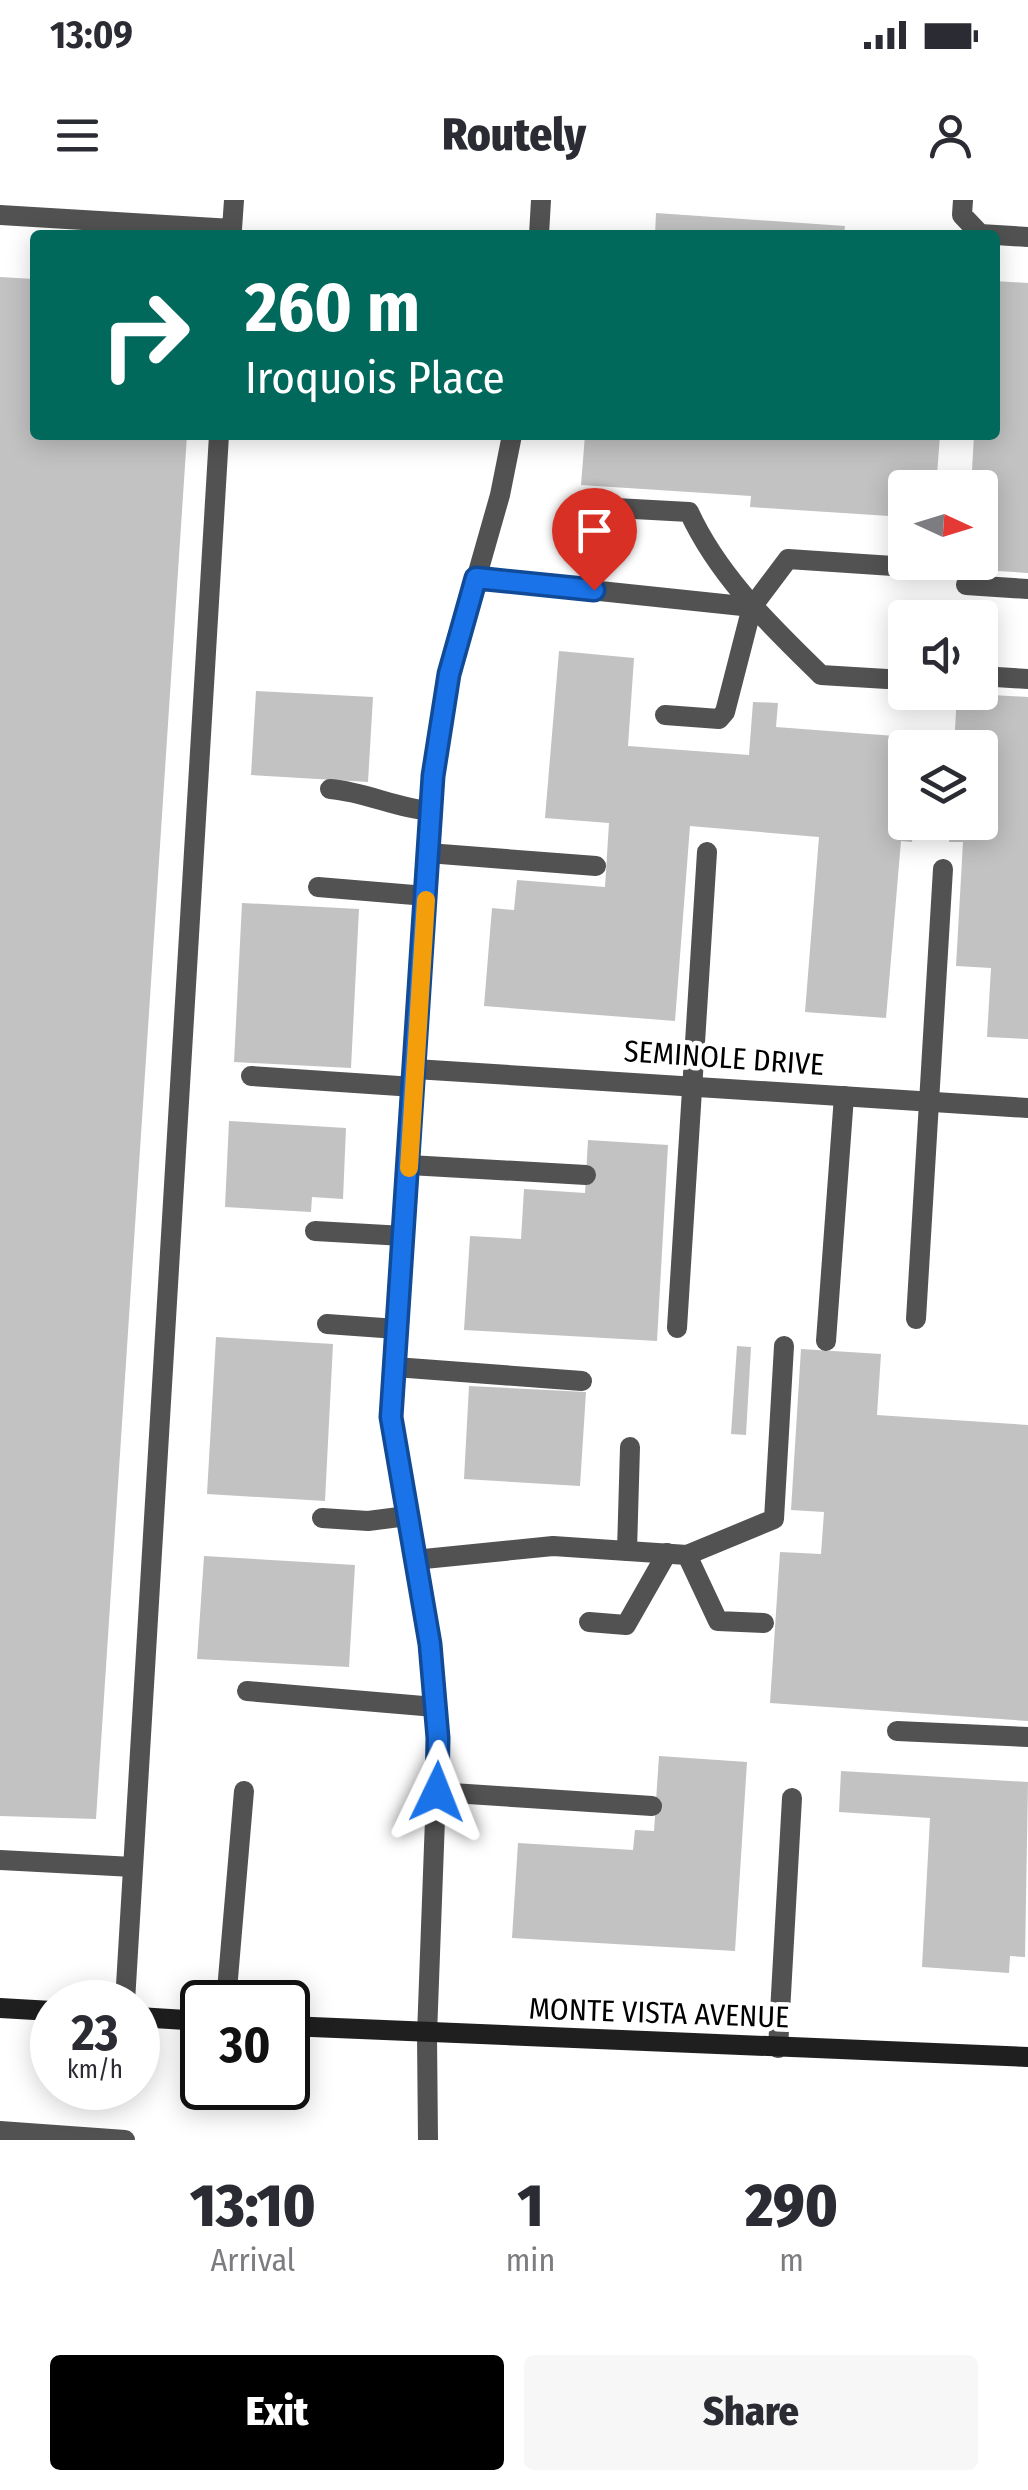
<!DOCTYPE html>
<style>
:root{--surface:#fff;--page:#f7f7f7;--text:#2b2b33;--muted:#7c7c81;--accent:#000}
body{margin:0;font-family:"Fira Sans Condensed",sans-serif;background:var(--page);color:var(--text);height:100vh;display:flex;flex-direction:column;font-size:38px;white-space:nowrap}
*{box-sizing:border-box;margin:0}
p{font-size:32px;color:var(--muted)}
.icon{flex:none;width:55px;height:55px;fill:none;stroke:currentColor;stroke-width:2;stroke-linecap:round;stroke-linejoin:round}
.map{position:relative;height:1940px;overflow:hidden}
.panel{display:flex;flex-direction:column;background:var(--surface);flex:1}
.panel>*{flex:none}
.top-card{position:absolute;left:30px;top:30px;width:970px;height:210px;border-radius:10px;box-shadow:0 5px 25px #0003;background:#00695c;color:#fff;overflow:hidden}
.needle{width:65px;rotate:94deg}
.fabs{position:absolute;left:888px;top:270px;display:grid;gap:20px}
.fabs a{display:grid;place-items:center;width:110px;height:110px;border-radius:10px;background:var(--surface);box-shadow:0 5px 25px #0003;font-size:50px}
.speed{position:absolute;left:30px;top:1780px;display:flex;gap:20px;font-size:50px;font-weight:700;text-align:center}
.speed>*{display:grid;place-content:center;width:130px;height:130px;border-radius:50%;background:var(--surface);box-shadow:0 5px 25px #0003;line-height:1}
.speed small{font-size:25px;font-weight:400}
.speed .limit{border:5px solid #111;border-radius:15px;background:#fff;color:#111}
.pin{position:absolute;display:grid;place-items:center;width:85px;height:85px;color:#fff;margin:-102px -42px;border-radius:50% 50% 50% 0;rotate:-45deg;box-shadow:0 0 10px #0007}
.pin .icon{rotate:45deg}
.me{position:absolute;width:110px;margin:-55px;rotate:2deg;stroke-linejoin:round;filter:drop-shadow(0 0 8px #0008)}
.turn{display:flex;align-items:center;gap:35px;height:210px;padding:0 50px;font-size:45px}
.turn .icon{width:130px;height:130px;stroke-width:2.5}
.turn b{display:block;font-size:70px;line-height:85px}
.eta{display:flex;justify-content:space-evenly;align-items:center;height:170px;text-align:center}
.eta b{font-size:60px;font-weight:800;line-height:70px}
.button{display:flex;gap:20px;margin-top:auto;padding:20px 50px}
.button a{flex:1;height:115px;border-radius:10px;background:var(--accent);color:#fff;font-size:40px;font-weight:800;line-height:115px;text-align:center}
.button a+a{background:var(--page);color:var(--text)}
.status{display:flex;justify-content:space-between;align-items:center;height:70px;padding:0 50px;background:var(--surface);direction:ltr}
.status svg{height:28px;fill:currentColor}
header{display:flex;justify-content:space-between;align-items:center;height:130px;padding:0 50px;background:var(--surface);font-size:45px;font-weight:800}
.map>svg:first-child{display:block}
.building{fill:#c2c2c2}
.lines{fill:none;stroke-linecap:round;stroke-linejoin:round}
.lane{stroke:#525252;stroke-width:20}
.street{stroke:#525252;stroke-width:20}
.secondary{stroke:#1f1f1f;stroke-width:20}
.route-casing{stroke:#114b97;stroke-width:25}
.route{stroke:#1a73e8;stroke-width:18}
.slow{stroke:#f59e0b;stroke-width:18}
.labels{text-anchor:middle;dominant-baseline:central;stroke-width:9;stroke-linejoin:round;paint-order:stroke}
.street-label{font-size:30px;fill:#000;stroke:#fff}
</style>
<div class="status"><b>13:09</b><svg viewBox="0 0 49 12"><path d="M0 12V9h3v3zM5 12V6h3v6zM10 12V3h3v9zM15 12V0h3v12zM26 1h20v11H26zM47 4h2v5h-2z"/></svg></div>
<header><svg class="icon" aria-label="menu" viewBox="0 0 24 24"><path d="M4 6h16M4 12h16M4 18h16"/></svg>Routely<svg class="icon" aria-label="person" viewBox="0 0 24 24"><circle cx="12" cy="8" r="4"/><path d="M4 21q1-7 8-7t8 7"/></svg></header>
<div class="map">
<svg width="1028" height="1940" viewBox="0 0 1028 1940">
<rect width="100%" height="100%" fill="#fff"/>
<path class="building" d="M 656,13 L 845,26 L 844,35 L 655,35 Z
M 0,77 L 35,79 L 35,235 L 187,235 L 96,1619 L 0,1616 Z
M 995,81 L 1028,83 L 1028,373 L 965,369 L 966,362 L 980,362 L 980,288 L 971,288 L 974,235 L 995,235 Z
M 585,235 L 940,235 L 936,288 L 905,288 L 905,317 L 750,307 L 751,296 L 581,285 Z
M 559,451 L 634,458 L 628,546 L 749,555 L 753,502 L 778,503 L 776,527 L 921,538 L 920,548 L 905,548 L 905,622 L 914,622 L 912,642 L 901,641 L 886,818 L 805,812 L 819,637 L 690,626 L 675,821 L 484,806 L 492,708 L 514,710 L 517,680 L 605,687 L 609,623 L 545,618 Z
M 256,491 L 373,497 L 368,582 L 251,575 Z
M 957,493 L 1028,497 L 1028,839 L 987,837 L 991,768 L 956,766 L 963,642 L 949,642 L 950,622 L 980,622 L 980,548 L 954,548 Z
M 242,703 L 359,709 L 351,868 L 234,862 Z
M 229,921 L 346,928 L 343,999 L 312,997 L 311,1012 L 225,1007 Z
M 588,940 L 668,945 L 657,1141 L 464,1130 L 470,1036 L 521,1039 L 524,989 L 585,993 Z
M 216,1137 L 333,1144 L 325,1301 L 207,1294 Z
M 737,1146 L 751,1147 L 746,1235 L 731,1234 Z
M 801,1149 L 881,1154 L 877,1215 L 1028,1225 L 1028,1521 L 770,1503 L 780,1352 L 821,1354 L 824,1312 L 791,1310 Z
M 469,1186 L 586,1192 L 580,1286 L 464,1279 Z
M 204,1356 L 355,1365 L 349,1467 L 197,1459 Z
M 659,1556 L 747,1562 L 735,1751 L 512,1738 L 518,1643 L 633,1650 L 635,1630 L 654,1631 Z
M 841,1571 L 1028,1582 L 1025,1757 L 1010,1756 L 1009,1773 L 922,1767 L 930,1618 L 839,1612 Z"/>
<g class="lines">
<path class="lane" d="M 963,0 L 962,15 L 980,34 L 1028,37
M 0,15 L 232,29 L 232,35
M 232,29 L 234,0
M 597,307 L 689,312 C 719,377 770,425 821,475 L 887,479
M 966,385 L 1028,389
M 980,476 L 1028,479
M 665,515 L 719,519 L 725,512 L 752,407 L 788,359 L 893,366
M 330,589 C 367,592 394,608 431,611
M 428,653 L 596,666
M 318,687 L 426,696
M 251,876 L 414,887
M 409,965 L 586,975
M 315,1031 L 404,1036
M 916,1119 L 943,669
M 327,1124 L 397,1129
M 677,1128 L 707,652
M 826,1141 L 844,896
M 395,1167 L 582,1181
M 322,1318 L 368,1321 L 407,1316
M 627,1351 L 630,1247
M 589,1422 L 626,1425 L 667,1353
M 764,1423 L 718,1421 L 687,1355 L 774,1319 L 784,1146
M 247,1491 L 435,1507
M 897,1531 L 1028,1537
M 437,1592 L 652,1606
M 0,1660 L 133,1667
M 125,1802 L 219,235
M 226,1802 L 244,1591
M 427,1835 L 428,1940
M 778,1848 L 792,1598
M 0,1931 L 125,1940"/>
<path class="street" d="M 539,35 L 541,0
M 476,378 L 752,407
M 415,869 L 1028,908
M 414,1360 L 553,1346 L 687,1355
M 427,1835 L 438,1538 L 430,1444 L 391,1217 L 433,575 L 449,474 L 500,295 L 512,235"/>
<path class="secondary" d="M 0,1808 L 52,1811
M 138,1817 L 202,1821
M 288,1826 L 1028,1857"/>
</g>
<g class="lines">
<defs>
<path id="route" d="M 437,1592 L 438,1538 L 430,1444 L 391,1217 L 433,576 L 449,474 L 476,378 L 594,390"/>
</defs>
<use href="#route" class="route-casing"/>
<use href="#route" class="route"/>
<path class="slow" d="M 409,968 L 426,700"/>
</g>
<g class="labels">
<g class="street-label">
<text transform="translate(724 858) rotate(4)">SEMINOLE DRIVE</text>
<text transform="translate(659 1813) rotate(2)">MONTE VISTA AVENUE</text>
</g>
</g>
</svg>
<div class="fabs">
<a><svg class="needle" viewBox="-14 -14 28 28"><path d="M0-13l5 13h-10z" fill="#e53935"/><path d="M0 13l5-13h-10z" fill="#7c7c81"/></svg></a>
<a><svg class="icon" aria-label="sound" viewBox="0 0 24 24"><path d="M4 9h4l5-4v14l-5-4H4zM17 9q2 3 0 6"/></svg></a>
<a><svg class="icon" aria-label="layers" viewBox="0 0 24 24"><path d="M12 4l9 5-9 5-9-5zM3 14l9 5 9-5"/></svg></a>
</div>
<div class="speed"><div>23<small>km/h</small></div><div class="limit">30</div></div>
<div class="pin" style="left:594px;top:390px;background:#d93025"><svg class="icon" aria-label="arrive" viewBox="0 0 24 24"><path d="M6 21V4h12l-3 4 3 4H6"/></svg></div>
<svg class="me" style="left:437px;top:1592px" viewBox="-20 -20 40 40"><path d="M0-17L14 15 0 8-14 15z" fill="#1a73e8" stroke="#fff" stroke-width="4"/></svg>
<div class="top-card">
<div class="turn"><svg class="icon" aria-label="right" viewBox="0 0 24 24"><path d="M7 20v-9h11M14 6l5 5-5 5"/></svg><div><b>260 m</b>Iroquois Place</div></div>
</div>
</div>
<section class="panel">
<div class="eta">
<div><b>13:10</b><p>Arrival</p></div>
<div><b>1</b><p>min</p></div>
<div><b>290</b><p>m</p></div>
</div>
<div class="button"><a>Exit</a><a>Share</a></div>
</section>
